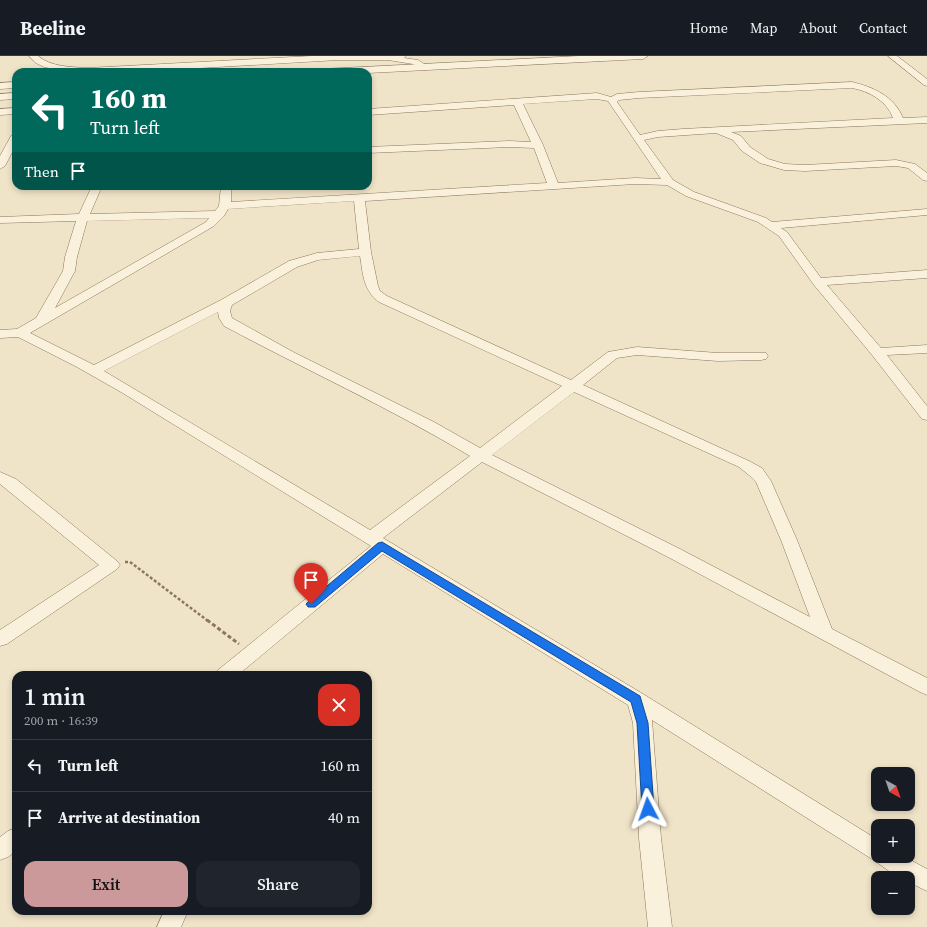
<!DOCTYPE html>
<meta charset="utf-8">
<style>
:root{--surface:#171b24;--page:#20242c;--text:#f1f3f6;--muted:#9ea1a6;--line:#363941;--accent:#cc999b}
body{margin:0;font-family:"Source Serif 4",serif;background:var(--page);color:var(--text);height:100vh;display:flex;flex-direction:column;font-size:15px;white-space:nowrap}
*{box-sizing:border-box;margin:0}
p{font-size:13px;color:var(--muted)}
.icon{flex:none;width:22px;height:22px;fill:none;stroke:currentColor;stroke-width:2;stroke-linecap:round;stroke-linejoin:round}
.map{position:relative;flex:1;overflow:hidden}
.drawer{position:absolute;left:12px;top:615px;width:360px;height:244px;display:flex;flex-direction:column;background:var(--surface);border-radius:12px;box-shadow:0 2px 6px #0003}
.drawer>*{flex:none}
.top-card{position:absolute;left:12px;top:12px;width:360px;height:122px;border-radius:12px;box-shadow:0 2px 6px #0003;background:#00695c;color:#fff;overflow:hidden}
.needle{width:26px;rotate:140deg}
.controls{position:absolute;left:871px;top:711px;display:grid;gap:8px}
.controls a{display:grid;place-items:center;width:44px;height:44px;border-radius:8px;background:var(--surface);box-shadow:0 2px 6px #0003;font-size:20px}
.pin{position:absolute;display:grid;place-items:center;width:34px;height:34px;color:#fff;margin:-41px -17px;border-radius:50% 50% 50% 0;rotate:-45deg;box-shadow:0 0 4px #0007}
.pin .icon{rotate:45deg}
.me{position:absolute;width:44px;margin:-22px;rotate:356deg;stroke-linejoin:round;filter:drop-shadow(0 0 3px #0008)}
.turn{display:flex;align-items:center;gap:14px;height:84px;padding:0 12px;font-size:18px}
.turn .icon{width:52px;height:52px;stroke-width:2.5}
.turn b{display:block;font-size:28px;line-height:34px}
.then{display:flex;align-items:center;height:38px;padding:0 12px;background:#0003;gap:8px;font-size:15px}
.round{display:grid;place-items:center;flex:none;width:42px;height:42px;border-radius:12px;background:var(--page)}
.summary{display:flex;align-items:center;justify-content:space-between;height:68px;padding:0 12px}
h1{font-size:24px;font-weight:600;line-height:30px}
.primary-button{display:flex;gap:8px;margin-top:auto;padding:8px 12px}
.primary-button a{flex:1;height:46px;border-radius:12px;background:var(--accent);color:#111;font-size:16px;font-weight:600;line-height:46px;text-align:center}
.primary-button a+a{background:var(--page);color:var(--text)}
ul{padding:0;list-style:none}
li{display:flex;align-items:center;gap:12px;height:52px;padding:0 12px;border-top:1px solid var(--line)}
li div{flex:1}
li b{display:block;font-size:15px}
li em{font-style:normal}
header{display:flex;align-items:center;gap:24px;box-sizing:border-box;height:56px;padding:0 20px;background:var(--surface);border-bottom:1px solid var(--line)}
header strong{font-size:19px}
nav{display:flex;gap:22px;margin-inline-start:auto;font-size:14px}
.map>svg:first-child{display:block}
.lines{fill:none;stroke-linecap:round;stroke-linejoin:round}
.minor-casing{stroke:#8d765c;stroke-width:1}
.tertiary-casing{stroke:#8d765c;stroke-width:1}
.path-far1{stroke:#8d765c;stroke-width:2.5;stroke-dasharray:3 2;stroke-linecap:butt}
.path{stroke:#8d765c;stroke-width:3;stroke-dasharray:4 2.5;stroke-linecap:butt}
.minor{fill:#faf1dc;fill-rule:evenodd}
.tertiary{fill:#faf1dc;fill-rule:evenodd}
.route{fill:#1a73e8;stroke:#114b97}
</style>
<header>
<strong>Beeline</strong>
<nav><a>Home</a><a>Map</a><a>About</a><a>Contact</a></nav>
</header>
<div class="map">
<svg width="927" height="871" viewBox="0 0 927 871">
<rect width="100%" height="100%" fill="#f0e4c8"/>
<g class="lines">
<defs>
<path id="minor" d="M 29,0 L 38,0 C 51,11 71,11 88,12 L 312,0 L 406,0 L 404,2 L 418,4 L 429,11 L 425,14 L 413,8 L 388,4 L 338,4 L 132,16 L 69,16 L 44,11 L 36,7 Z
M 888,0 L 897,0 L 927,23 L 927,30 L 924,29 Z
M 852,26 C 873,31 894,40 903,62 L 927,61 L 927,67 L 731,76 L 741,80 L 750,91 L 768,103 L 785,108 L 805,109 L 896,104 L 915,108 L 927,117 L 927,125 L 923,124 L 908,112 L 896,110 L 805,115 L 784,114 L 760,107 L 742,95 L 733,84 L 716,77 L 658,81 L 644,84 L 673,124 L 694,136 L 766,162 L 772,166 L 927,153 L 927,159 L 781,172 L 787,176 L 821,222 L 927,214 L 927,222 L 827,229 L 881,292 L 927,289 L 927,297 L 887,299 L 927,350 L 927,364 L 922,363 L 872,299 L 814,229 L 779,180 L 758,166 L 686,140 L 667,129 L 635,128 L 365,145 L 371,196 L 378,230 L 380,235 L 387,240 L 571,324 L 608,296 L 637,291 L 718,297 L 766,297 L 768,300 L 766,303 L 761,304 L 718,305 L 637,299 L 617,302 L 583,329 L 749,405 L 762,412 L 771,425 L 797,484 L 832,573 L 927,622 L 927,639 L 920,636 L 668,501 L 482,406 L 383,482 L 643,638 L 878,784 L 878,800 L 903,800 L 927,813 L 927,835 L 908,826 L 908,822 L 896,820 L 875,805 L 652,664 L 661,782 L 672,871 L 648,871 L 639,782 L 633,667 L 628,649 L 383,498 L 238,619 L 215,619 L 218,614 L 371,490 L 121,336 L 77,311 L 18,281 L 0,282 L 0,274 L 17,273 L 36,262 L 63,215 L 65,201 L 76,165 L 0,167 L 0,161 L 79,158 L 92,130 L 102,130 L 90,158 L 215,155 L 219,150 L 221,130 L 231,130 L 231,146 L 547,127 L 534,92 L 509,91 L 368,97 L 368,91 L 509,85 L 531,86 L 514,49 L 368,59 L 368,53 L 597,37 L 611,41 L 617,38 L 639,36 ZM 852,32 C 869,35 887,45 893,62 L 683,73 L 658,75 L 640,79 L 617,46 L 619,44 L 639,42 ZM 597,43 L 608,45 L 661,123 L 635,122 L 558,127 L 543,89 L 523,48 ZM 354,145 L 359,193 L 317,197 L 289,205 L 221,244 L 94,309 L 30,277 L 214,170 L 224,160 L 228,153 ZM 209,162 L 206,166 L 55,252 L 75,215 L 77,201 L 87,165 ZM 360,200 C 363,218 363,234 379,246 L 562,330 L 480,392 L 434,366 L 295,297 L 232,262 L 230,255 L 232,249 L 297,211 L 318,204 ZM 218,256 L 219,262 L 224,270 C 306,314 390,352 470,400 L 370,474 L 104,315 ZM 574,336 L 739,411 L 750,420 L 756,426 L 781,484 L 810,561 L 680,493 L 492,399 Z
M 16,37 L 16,43 L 0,44 L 0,38 Z
M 16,52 L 16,58 L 0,59 L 0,53 Z
M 16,77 L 16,89 L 5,110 L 0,113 L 0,100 L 11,80 Z
M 0,416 L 16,423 L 117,505 L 120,509 L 117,513 L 7,588 L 0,590 L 0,574 L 99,509 L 0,428 Z
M 16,772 L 16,795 L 8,801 L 0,804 L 0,781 L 8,775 Z
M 164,855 L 188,855 L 181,871 L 157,871 Z"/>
<path id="tertiary" d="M 579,0 L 648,0 L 643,3 L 368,17 L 320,16 L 325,13 Z
M 16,26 L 16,32 L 0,33 L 0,27 Z"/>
</defs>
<use href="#minor" class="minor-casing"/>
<use href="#tertiary" class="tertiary-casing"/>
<path class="path-far1" d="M 125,506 L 130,506 L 208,565"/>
<path class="path" d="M 207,564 L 239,588"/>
<use href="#minor" class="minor"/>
<use href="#tertiary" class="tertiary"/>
</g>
<path class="route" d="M 382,486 L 640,640 L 648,667 L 654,753 L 652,757 L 648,758 L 644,757 L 642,753 L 637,667 L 631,646 L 382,495 L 315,551 L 308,551 L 306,548 L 308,546 L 378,487 Z"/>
</svg>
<div class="controls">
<a><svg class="needle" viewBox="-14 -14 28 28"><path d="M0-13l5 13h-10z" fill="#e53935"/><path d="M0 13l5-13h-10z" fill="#9ea1a6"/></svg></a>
<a>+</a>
<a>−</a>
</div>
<div class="pin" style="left:311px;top:548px;background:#d93025"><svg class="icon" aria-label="arrive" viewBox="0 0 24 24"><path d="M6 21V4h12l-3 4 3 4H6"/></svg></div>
<svg class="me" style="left:648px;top:753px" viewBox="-20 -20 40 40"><path d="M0-17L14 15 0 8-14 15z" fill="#1a73e8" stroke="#fff" stroke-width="4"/></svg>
<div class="top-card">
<div class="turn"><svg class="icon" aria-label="left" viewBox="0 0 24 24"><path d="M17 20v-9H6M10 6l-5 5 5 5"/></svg><div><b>160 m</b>Turn left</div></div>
<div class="then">Then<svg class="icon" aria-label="arrive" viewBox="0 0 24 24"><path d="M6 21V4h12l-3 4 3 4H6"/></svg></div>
</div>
<section class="drawer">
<div class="summary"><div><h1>1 min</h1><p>200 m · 16:39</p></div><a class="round" style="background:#d93025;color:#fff"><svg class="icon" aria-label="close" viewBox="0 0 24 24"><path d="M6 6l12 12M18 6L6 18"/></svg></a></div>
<ul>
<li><svg class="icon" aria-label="left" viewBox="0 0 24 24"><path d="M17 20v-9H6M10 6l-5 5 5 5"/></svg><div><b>Turn left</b></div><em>160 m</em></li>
<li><svg class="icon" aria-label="arrive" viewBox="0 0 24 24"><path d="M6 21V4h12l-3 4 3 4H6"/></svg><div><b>Arrive at destination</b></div><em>40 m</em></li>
</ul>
<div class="primary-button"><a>Exit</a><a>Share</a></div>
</section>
</div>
